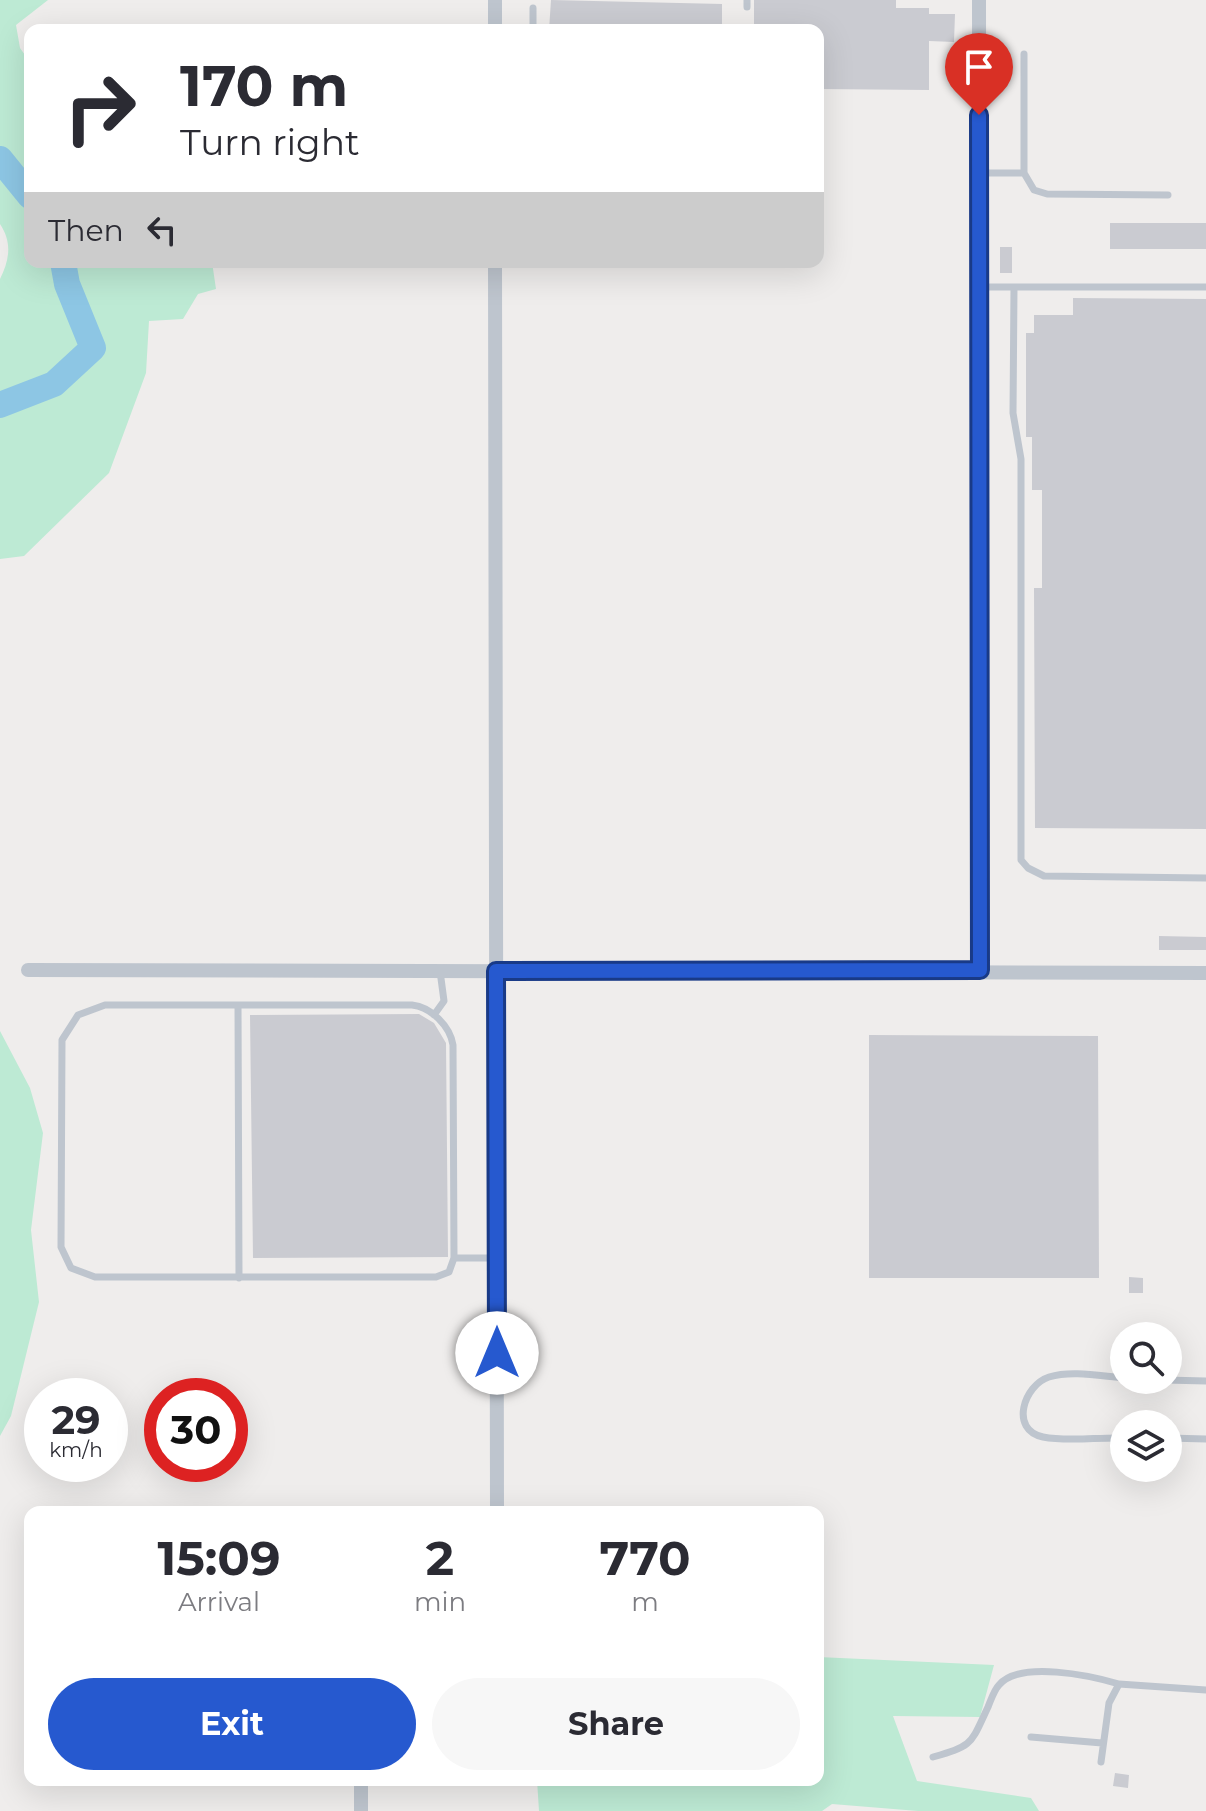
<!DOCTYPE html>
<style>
:root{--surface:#fff;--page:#f7f7f7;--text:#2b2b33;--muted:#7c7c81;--accent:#2659cf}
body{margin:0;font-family:Montserrat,sans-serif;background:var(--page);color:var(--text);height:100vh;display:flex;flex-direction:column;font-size:30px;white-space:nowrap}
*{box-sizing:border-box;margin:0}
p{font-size:26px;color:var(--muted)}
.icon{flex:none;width:44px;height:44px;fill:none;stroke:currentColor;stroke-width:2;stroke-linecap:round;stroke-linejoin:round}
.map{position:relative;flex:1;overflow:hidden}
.sheet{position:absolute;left:24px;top:1506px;width:800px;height:280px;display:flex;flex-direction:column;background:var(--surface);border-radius:16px;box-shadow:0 8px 32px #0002}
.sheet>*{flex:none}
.banner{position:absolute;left:24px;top:24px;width:800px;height:244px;border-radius:16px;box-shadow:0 8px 32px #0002;background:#fff;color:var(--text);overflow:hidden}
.buttons{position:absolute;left:1110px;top:1322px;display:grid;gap:16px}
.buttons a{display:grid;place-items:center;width:72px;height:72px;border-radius:50%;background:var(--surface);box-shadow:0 8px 32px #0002;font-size:40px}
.speed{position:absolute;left:24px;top:1378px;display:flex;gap:16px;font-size:40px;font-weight:700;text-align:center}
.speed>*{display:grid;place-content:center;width:104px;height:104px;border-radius:50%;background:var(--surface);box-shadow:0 8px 32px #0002;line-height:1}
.speed small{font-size:20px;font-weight:400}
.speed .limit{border:12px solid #d22;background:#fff;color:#111}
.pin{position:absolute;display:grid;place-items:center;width:68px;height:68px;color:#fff;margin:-82px -34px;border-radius:50% 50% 50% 0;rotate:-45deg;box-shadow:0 0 8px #0007}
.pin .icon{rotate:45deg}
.me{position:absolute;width:88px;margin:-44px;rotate:0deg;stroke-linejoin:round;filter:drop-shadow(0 0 6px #0008)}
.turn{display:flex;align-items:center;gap:28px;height:168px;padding:0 24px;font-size:36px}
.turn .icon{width:104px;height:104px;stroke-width:2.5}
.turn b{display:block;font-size:56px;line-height:68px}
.then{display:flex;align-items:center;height:76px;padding:0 24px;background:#0003;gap:16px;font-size:30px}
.eta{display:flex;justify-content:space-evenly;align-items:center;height:136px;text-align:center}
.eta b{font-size:48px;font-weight:700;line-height:56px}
.cta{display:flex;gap:16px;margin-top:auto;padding:16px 24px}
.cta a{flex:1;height:92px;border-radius:48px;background:var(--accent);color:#fff;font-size:32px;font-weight:700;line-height:92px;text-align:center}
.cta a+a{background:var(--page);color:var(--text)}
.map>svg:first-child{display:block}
.green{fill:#bdead4}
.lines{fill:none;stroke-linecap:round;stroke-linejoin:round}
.river{stroke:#8dc6e4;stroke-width:26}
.building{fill:#cacbd1}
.lane{stroke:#bec5ce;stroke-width:7}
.street{stroke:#bec5ce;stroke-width:14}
.route-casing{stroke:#193a87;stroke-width:20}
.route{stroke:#2659cf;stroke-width:14}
</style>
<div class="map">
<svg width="1206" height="1811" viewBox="0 0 1206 1811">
<rect width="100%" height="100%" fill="#efedec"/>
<path class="green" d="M 0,0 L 48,0 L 16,25 L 20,48 L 30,62 L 30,262 L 212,262 L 216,289 L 198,294 L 183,319 L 149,321 L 146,373 L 109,473 L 24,556 L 0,559 L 0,279 C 10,259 12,242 0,224 Z
M 0,1031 L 30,1088 L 43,1133 L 31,1230 L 39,1302 L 11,1416 L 0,1436 Z
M 818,1657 L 994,1665 L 980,1717 L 893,1716 L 917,1781 L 1031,1798 L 1039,1811 L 918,1811 L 832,1804 L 822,1811 L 539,1811 L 537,1780 L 818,1780 Z"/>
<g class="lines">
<path class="river" d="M 0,159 L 30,196
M 0,405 L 54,384 L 93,348 L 67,284 L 63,262"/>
</g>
<path class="building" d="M 551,0 L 722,4 L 722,30 L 549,30 Z
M 754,0 L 896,0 L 896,8 L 929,8 L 929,14 L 955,14 L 954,42 L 929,41 L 929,90 L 818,89 L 818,30 L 754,30 Z
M 1110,223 L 1206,223 L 1206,249 L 1110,249 Z
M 1000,247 L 1012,247 L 1012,273 L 1000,273 Z
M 1073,298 L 1206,299 L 1206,829 L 1035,828 L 1034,588 L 1042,588 L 1042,490 L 1032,490 L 1032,437 L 1026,437 L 1026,333 L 1034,333 L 1034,315 L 1073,315 Z
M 1159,936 L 1206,937 L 1206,950 L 1159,950 Z
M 419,1014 L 434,1023 L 446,1043 L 448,1257 L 253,1258 L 250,1015 Z
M 869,1035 L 1098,1036 L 1099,1278 L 869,1278 Z
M 1129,1277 L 1143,1278 L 1143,1293 L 1129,1293 Z
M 1115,1773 L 1129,1775 L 1128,1788 L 1113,1786 Z"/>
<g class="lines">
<path class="lane" d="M 747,0 L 747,7
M 533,30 L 533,8
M 1024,54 L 1024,173 L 1034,190 L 1047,194 L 1168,195
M 979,173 L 1024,173
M 980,287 L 1206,287
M 1014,288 L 1013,413 L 1021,459 L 1021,860 L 1028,868 L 1044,876 L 1206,878
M 105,1005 L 412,1005 C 431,1007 450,1026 453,1045 L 454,1258 L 449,1272 L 436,1277 L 95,1277 L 71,1268 L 61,1247 L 62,1040 L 78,1015 Z
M 238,1005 L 239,1278
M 434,1015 L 444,1001 L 440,971
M 454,1258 L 497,1258
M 1124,1378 C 1100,1376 1072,1370 1049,1377 C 1024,1385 1009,1430 1043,1437 C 1068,1442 1098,1437 1124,1438
M 1165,1380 L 1206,1381
M 1168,1438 L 1206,1439
M 1031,1737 L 1102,1743
M 933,1757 C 974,1745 970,1745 988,1707 C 991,1700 994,1690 999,1685 C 1020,1660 1092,1676 1119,1684
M 1101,1762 L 1109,1703 L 1119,1684 L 1206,1690"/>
<path class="street" d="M 495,0 L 495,30
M 979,0 L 980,970
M 495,262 L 497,1512
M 28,970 L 1206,973
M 361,1780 L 361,1811"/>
</g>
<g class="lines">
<defs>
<path id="route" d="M 497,1353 L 496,971 L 980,970 L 979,115"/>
</defs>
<use href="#route" class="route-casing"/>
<use href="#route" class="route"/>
</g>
</svg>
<div class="buttons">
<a><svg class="icon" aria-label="search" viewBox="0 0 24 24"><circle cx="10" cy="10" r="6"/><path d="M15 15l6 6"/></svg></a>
<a><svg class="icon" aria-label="layers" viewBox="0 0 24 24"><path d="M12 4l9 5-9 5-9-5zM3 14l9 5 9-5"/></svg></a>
</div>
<div class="speed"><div>29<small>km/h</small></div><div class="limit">30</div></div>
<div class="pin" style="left:979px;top:115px;background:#d93025"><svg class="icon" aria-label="arrive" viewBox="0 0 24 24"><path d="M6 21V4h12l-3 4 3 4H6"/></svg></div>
<svg class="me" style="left:497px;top:1353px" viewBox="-20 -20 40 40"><circle r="19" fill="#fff"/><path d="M0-13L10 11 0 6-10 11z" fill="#2659cf"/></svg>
<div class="banner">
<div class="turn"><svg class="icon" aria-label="right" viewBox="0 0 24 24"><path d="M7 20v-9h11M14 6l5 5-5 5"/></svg><div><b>170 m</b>Turn right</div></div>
<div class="then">Then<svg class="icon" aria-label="left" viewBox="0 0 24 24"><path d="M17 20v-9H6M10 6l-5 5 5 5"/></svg></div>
</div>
<section class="sheet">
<div class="eta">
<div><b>15:09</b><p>Arrival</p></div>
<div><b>2</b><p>min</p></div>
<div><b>770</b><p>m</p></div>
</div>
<div class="cta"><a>Exit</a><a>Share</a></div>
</section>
</div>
